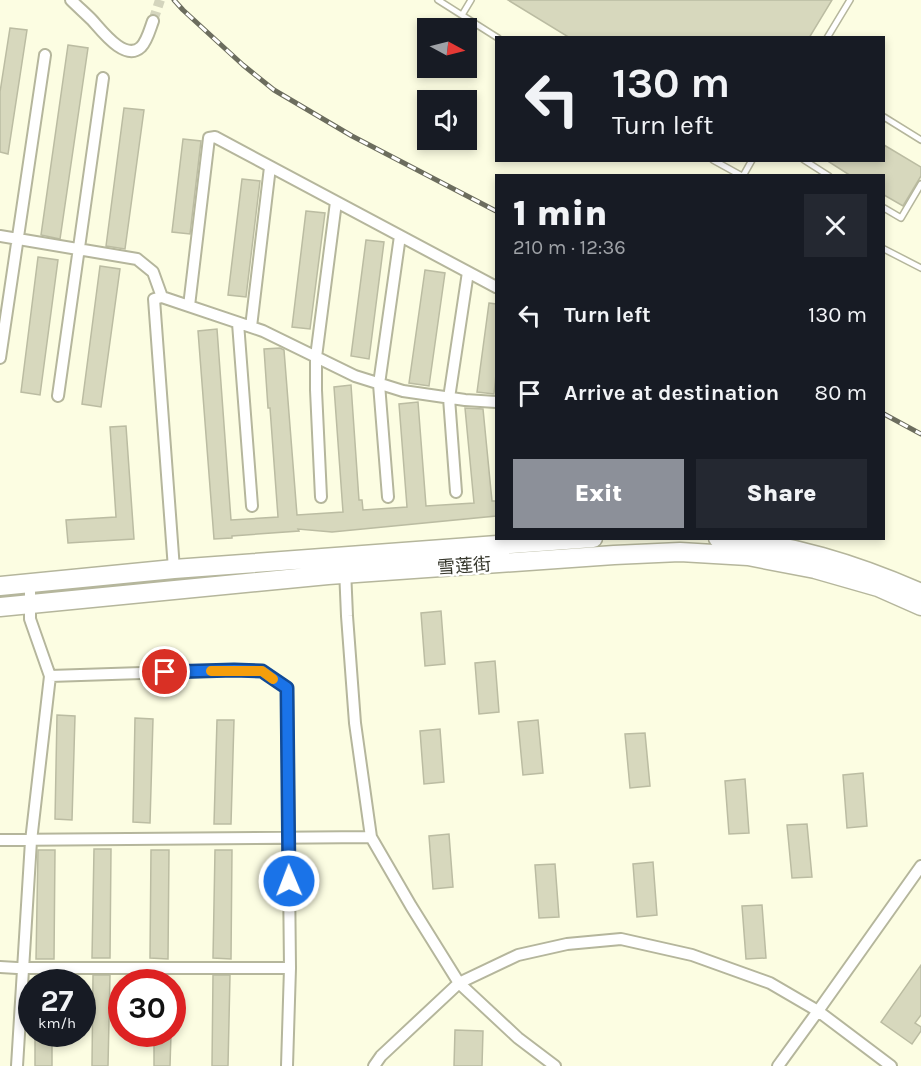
<!DOCTYPE html>
<meta charset="utf-8">
<style>
:root{--surface:#171b24;--page:#242831;--text:#f1f3f6;--muted:#9ea1a6;--accent:#8c9099}
body{margin:0;font-family:Karla,"Noto Sans SC",sans-serif;background:var(--page);color:var(--text);height:100vh;display:flex;flex-direction:column;font-size:22px;white-space:nowrap}
*{box-sizing:border-box;margin:0}
p{font-size:20px;color:var(--muted)}
.icon{flex:none;width:33px;height:33px;fill:none;stroke:currentColor;stroke-width:2;stroke-linecap:round;stroke-linejoin:round}
.map{position:relative;flex:1;overflow:hidden}
.sheet{position:absolute;left:495px;top:174px;width:390px;height:366px;display:flex;flex-direction:column;background:var(--surface);border-radius:0px;box-shadow:0 3px 9px #0003}
.sheet>*{flex:none}
.top-card{position:absolute;left:495px;top:36px;width:390px;height:126px;border-radius:0px;box-shadow:0 3px 9px #0003;background:#171b24;color:var(--text);overflow:hidden}
.needle{width:39px;rotate:97deg}
.controls{position:absolute;left:417px;top:18px;display:grid;gap:12px}
.controls a{display:grid;place-items:center;width:60px;height:60px;border-radius:0px;background:var(--surface);box-shadow:0 3px 9px #0003;font-size:30px}
.speed{position:absolute;left:18px;top:969px;display:flex;gap:12px;font-size:30px;font-weight:700;text-align:center}
.speed>*{display:grid;place-content:center;width:78px;height:78px;border-radius:50%;background:var(--surface);box-shadow:0 3px 9px #0003;line-height:1}
.speed small{font-size:15px;font-weight:400}
.speed .limit{border:9px solid #d22;background:#fff;color:#111}
.pin{position:absolute;display:grid;place-items:center;width:51px;height:51px;color:#fff;margin:-26px;border:3px solid #fff;border-radius:50%;box-shadow:0 2px 6px #0007}
.me{position:absolute;width:66px;margin:-33px;rotate:359deg;stroke-linejoin:round;filter:drop-shadow(0 0 4px #0008)}
.turn{display:flex;align-items:center;gap:21px;height:126px;padding:0 18px;font-size:27px}
.turn .icon{width:78px;height:78px;stroke-width:2.5}
.turn b{display:block;font-size:42px;line-height:51px}
.round{display:grid;place-items:center;flex:none;width:63px;height:63px;border-radius:0px;background:var(--page)}
.headline{display:flex;align-items:center;justify-content:space-between;height:102px;padding:0 18px}
h1{font-size:36px;font-weight:800;line-height:45px}
.button{display:flex;gap:12px;margin-top:auto;padding:12px 18px}
.button a{flex:1;height:69px;border-radius:0px;background:var(--accent);color:#fff;font-size:24px;font-weight:800;line-height:69px;text-align:center}
.button a+a{background:var(--page);color:var(--text)}
ul{padding:0;list-style:none}
li{display:flex;align-items:center;gap:18px;height:78px;padding:0 18px}
li div{flex:1}
li b{display:block;font-size:22px}
li em{font-style:normal}
.map>svg:first-child{display:block}
.building{fill:#d7d8bd;stroke:#bbbca2;stroke-width:1.5}
.lines{fill:none;stroke-linecap:round;stroke-linejoin:round}
.street-tunnel{stroke:#d4d5bd;stroke-width:10;stroke-dasharray:10 5;stroke-linecap:butt}
.lane-casing{stroke:#b5b69c;stroke-width:8}
.street-casing{stroke:#b5b69c;stroke-width:14}
.primary-casing{stroke:#b5b69c;stroke-width:21}
.lane{stroke:#fff;stroke-width:5}
.street{stroke:#fff;stroke-width:10}
.primary{stroke:#fff;stroke-width:18}
.rail-casing{stroke:#6c6d5e;stroke-width:5}
.rail{stroke:#fff;stroke-width:3;stroke-dasharray:9;stroke-linecap:butt}
.route-casing{stroke:#114b97;stroke-width:15}
.route{stroke:#1a73e8;stroke-width:10}
.slow{stroke:#f59e0b;stroke-width:10}
.labels{text-anchor:middle;dominant-baseline:central;stroke-width:5;stroke-linejoin:round;paint-order:stroke}
.street-label{font-size:18px;fill:#35362b;stroke:#fff}
</style>
<div class="map">
<svg width="921" height="1066" viewBox="0 0 921 1066">
<rect width="100%" height="100%" fill="#fcfde2"/>
<path class="building" d="M 508,0 L 832,0 L 809,38 L 570,38 Z
M 10,28 L 27,30 L 8,154 L 0,152 L 0,92 Z
M 68,45 L 88,48 L 60,239 L 41,235 Z
M 124,108 L 144,110 L 125,249 L 106,246 Z
M 183,139 L 201,141 L 190,234 L 172,232 Z
M 884,145 L 921,167 L 921,176 L 903,206 L 884,195 L 884,176 L 851,176 L 826,160 L 884,160 Z
M 242,179 L 260,181 L 246,297 L 228,295 Z
M 306,211 L 325,213 L 310,329 L 292,327 Z
M 366,240 L 384,242 L 369,359 L 351,356 Z
M 38,257 L 58,260 L 40,395 L 21,392 Z
M 100,266 L 120,269 L 101,407 L 82,404 Z
M 425,270 L 445,273 L 429,386 L 409,383 Z
M 489,303 L 496,304 L 496,374 L 494,394 L 477,392 Z
M 217,329 L 231,520 L 278,517 L 270,408 L 268,408 L 264,349 L 280,348 L 284,350 L 297,515 L 343,512 L 334,387 L 351,385 L 359,500 L 362,500 L 363,510 L 407,507 L 399,404 L 418,402 L 426,506 L 474,503 L 465,408 L 483,409 L 492,501 L 496,501 L 496,516 L 332,532 L 298,529 L 299,531 L 232,536 L 232,538 L 214,539 L 198,331 Z
M 126,426 L 134,539 L 68,543 L 66,520 L 116,517 L 110,427 Z
M 441,611 L 445,664 L 425,666 L 421,613 Z
M 495,661 L 499,712 L 479,714 L 475,663 Z
M 57,715 L 75,716 L 72,820 L 55,819 Z
M 135,718 L 153,719 L 150,823 L 133,822 Z
M 217,720 L 234,720 L 231,824 L 214,824 Z
M 538,720 L 543,773 L 523,775 L 518,722 Z
M 440,729 L 444,782 L 424,784 L 420,731 Z
M 645,733 L 650,786 L 630,788 L 625,734 Z
M 863,773 L 867,826 L 847,828 L 843,775 Z
M 745,779 L 749,833 L 729,834 L 725,781 Z
M 807,824 L 812,877 L 792,878 L 787,825 Z
M 449,834 L 453,887 L 433,889 L 429,836 Z
M 94,849 L 111,849 L 110,958 L 92,958 Z
M 38,850 L 55,850 L 54,959 L 36,959 Z
M 151,850 L 169,850 L 168,959 L 150,958 Z
M 215,850 L 232,850 L 231,959 L 213,958 Z
M 653,862 L 657,915 L 637,917 L 633,864 Z
M 555,864 L 559,917 L 539,918 L 535,865 Z
M 762,905 L 766,958 L 746,959 L 742,906 Z
M 921,965 L 921,1015 L 915,1023 L 921,1027 L 921,1031 L 912,1044 L 881,1022 Z
M 93,975 L 110,975 L 108,1066 L 92,1066 Z
M 213,975 L 230,975 L 228,1066 L 212,1066 Z
M 455,1030 L 483,1031 L 482,1066 L 454,1066 Z
M 35,1034 L 52,1034 L 52,1066 L 35,1066 Z
M 154,1034 L 171,1034 L 170,1066 L 154,1066 Z"/>
<g class="lines">
<path class="street-tunnel" d="M 153,21 L 160,0"/>
<defs>
<path id="lane" d="M 438,0 L 498,38
M 462,15 L 471,0
M 827,38 L 850,0
M 884,117 L 921,140
M 713,160 L 742,176
M 804,160 L 829,176
M 743,176 L 752,160
M 884,208 L 901,218 L 921,184
M 884,249 L 921,268"/>
<path id="street" d="M 71,0 C 78,7 85,13 92,20 C 102,31 125,62 141,47 C 147,41 150,29 153,21
M 0,236 L 137,259 L 153,272 L 162,297
M 189,306 L 209,138 L 215,137 L 496,287
M 238,323 L 252,506
M 251,327 L 270,167
M 0,358 L 45,55
M 58,396 L 103,78
M 456,492 L 449,398 L 468,272
M 321,497 L 316,390 L 316,357 L 336,202
M 388,497 L 379,384 L 400,236
M 174,569 L 154,299 L 162,297 L 263,331 L 355,376 L 403,391 L 465,400 L 496,402
M 345,569 L 347,616 L 355,723 L 371,837 L 411,906 L 459,983 L 518,1038 L 555,1066
M 30,584 L 30,619 L 50,676
M 0,840 L 371,837
M 0,967 L 17,968 L 290,968
M 17,1066 L 31,841 L 50,676 L 234,670 L 262,671 L 287,688 L 290,968 L 287,1066
M 374,1066 L 381,1056 L 459,983 L 518,955 L 567,944 L 621,939 L 692,955 L 770,983 L 818,1011 L 891,1066
M 778,1066 L 818,1011 L 921,866"/>
<path id="primary" d="M 718,538 C 790,544 855,564 921,593
M 0,586 L 174,569 L 593,538
M 0,607 L 328,575 L 614,555 L 680,552 L 748,556 L 815,569 L 878,587 L 921,606"/>
</defs>
<use href="#lane" class="lane-casing"/>
<use href="#street" class="street-casing"/>
<use href="#primary" class="primary-casing"/>
<use href="#lane" class="lane"/>
<use href="#street" class="street"/>
<use href="#primary" class="primary"/>
<defs>
<path id="rail" d="M 174,0 L 183,10 L 243,65 L 274,90 L 352,136 L 496,211
M 884,414 L 921,434"/>
</defs>
<use href="#rail" class="rail-casing"/>
<use href="#rail" class="rail"/>
</g>
<g class="lines">
<defs>
<path id="route" d="M 165,672 L 234,670 L 262,671 L 287,688 L 289,881"/>
</defs>
<use href="#route" class="route-casing"/>
<use href="#route" class="route"/>
<path class="slow" d="M 211,671 L 262,671 L 273,679"/>
</g>
<g class="labels">
<g class="street-label">
<text transform="translate(464 566) rotate(-4)">雪莲街</text>
</g>
</g>
</svg>
<div class="controls">
<a><svg class="needle" viewBox="-14 -14 28 28"><path d="M0-13l5 13h-10z" fill="#e53935"/><path d="M0 13l5-13h-10z" fill="#9ea1a6"/></svg></a>
<a><svg class="icon" aria-label="sound" viewBox="0 0 24 24"><path d="M4 9h4l5-4v14l-5-4H4zM17 9q2 3 0 6"/></svg></a>
</div>
<div class="speed"><div>27<small>km/h</small></div><div class="limit">30</div></div>
<div class="pin" style="left:165px;top:672px;background:#d93025"><svg class="icon" aria-label="arrive" viewBox="0 0 24 24"><path d="M6 21V4h12l-3 4 3 4H6"/></svg></div>
<svg class="me" style="left:289px;top:881px" viewBox="-20 -20 40 40"><circle r="17" fill="#1a73e8" stroke="#fff" stroke-width="3"/><path d="M0-11L8 9 0 5-8 9z" fill="#fff"/></svg>
<div class="top-card">
<div class="turn"><svg class="icon" aria-label="left" viewBox="0 0 24 24"><path d="M17 20v-9H6M10 6l-5 5 5 5"/></svg><div><b>130 m</b>Turn left</div></div>
</div>
<section class="sheet">
<div class="headline"><div><h1>1 min</h1><p>210 m · 12:36</p></div><a class="round"><svg class="icon" aria-label="close" viewBox="0 0 24 24"><path d="M6 6l12 12M18 6L6 18"/></svg></a></div>
<ul>
<li><svg class="icon" aria-label="left" viewBox="0 0 24 24"><path d="M17 20v-9H6M10 6l-5 5 5 5"/></svg><div><b>Turn left</b></div><em>130 m</em></li>
<li><svg class="icon" aria-label="arrive" viewBox="0 0 24 24"><path d="M6 21V4h12l-3 4 3 4H6"/></svg><div><b>Arrive at destination</b></div><em>80 m</em></li>
</ul>
<div class="button"><a>Exit</a><a>Share</a></div>
</section>
</div>
